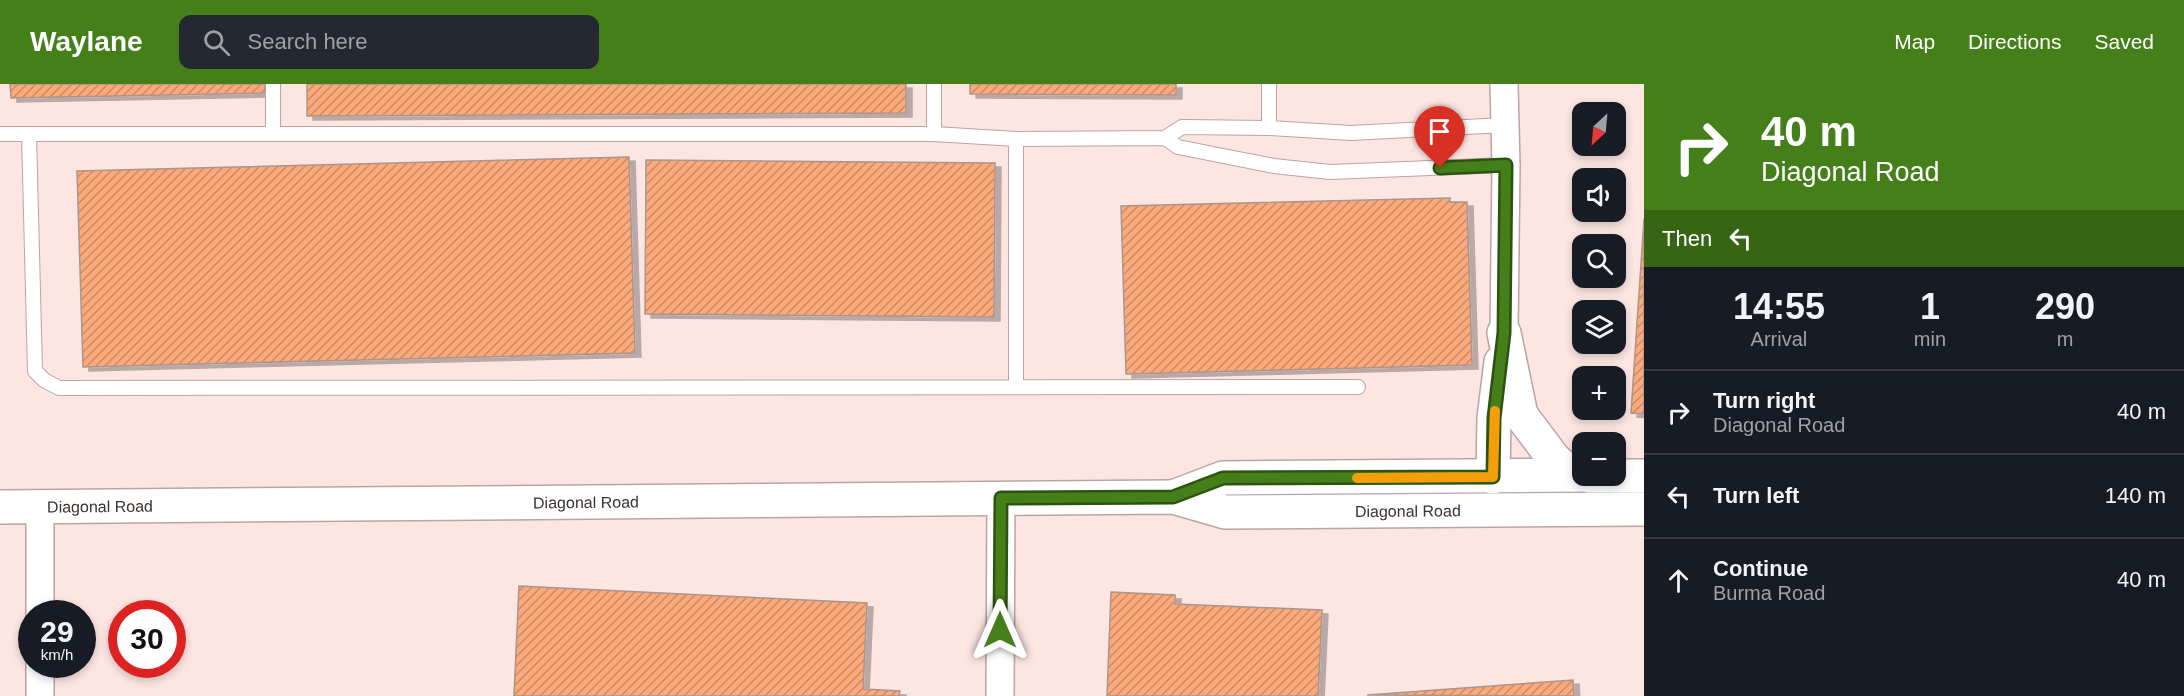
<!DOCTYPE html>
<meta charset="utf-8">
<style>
:root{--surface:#171b24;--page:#242831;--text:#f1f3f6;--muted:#9ea1a6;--line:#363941;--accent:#457f19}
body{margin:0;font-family:Arial,sans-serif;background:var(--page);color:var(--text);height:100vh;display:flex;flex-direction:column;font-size:22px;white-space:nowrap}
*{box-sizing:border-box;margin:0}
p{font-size:20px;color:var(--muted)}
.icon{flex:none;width:33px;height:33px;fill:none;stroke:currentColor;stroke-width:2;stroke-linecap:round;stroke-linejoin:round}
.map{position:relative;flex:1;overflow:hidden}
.drawer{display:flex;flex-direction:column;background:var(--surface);width:540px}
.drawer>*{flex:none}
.banner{background:#457f19;color:#fff;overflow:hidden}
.needle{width:39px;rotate:206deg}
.controls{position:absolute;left:1572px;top:18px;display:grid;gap:12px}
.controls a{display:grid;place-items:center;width:54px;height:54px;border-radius:12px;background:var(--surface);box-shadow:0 3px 9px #0003;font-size:30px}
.speed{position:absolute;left:18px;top:516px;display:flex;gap:12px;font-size:30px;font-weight:700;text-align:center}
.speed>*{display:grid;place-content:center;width:78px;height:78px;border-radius:50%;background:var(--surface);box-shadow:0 3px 9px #0003;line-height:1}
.speed small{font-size:15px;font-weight:400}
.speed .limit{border:9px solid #d22;background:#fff;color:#111}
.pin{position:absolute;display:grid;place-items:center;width:51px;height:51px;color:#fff;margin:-62px -26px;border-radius:50% 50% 50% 0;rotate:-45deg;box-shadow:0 0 6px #0007}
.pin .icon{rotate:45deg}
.me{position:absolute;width:66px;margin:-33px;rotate:0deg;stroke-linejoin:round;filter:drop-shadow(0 0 4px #0008)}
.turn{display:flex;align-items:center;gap:21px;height:126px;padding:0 18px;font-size:27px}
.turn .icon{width:78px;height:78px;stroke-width:2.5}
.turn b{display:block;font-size:42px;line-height:51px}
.then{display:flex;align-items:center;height:57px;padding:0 18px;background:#0003;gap:12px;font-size:22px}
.eta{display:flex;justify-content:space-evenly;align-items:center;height:102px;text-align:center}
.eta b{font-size:36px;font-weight:700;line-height:42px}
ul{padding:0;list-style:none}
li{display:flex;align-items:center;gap:18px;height:84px;padding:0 18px;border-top:2px solid var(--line)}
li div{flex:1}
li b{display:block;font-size:22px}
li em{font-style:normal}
header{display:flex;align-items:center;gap:36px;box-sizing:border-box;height:84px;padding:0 30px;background:var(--accent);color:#fff}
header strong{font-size:28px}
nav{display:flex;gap:33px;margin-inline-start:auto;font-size:21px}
.search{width:420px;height:54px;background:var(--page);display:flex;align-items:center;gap:15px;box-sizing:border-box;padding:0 21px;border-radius:12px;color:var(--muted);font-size:22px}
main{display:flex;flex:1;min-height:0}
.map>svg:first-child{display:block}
.building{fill:url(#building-hatch);stroke:#a9968d;stroke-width:1.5;filter:url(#shadow)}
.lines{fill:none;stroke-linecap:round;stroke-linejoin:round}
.service-casing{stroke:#bba5a2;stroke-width:16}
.minor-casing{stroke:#bba5a2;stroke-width:30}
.tertiary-casing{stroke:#bba5a2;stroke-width:36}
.service{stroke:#fff;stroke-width:14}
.minor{stroke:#fff;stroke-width:27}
.tertiary{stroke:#fff;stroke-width:33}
.route-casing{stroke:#2d5310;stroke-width:15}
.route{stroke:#457f19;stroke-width:10}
.slow{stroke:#f59e0b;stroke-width:10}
.labels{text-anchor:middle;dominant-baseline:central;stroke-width:6;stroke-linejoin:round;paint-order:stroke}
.street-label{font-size:16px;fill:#3b3231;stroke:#fff}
</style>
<header>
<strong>Waylane</strong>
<div class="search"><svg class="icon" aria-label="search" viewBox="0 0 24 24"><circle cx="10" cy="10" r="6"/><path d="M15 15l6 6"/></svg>Search here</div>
<nav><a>Map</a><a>Directions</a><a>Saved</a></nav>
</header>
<main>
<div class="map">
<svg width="1644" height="612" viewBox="0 0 1644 612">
<defs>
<pattern id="building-hatch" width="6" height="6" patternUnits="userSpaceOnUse" patternTransform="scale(1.5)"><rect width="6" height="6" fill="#fca97c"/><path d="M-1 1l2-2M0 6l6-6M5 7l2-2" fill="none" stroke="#cd8a66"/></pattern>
<filter id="shadow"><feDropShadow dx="6" dy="4" stdDeviation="0" flood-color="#0004"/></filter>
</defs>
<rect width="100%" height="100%" fill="#fde5e2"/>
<path class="building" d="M 10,0 L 265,0 L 265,9 L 11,14 Z
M 307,0 L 906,0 L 906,29 L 307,32 Z
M 970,0 L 1176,0 L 1176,11 L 970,10 Z
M 629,73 L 635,269 L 83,283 L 77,87 Z
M 646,76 L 995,79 L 994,233 L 645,230 Z
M 1450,114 L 1450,118 L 1467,118 L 1472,281 L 1126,290 L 1121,122 Z
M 1644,135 L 1644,330 L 1631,329 Z
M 519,502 L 867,519 L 863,605 L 900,607 L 899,612 L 514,612 Z
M 1111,508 L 1175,511 L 1175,520 L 1322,526 L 1318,612 L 1107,612 Z
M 1573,596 L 1574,612 L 1367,611 Z"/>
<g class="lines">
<defs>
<path id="service" d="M 273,0 L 273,50
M 934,0 L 934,50
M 1269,0 L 1269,44
M 0,50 L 934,50 L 1016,55 L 1165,54 L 1182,43 L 1269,44 L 1351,49 L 1504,41
M 29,50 L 35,287 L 44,296 L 59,304 L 1358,303
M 1165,54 L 1178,63 L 1274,82 L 1330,88 L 1506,81
M 1016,303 L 1016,55"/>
<path id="minor" d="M 1504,249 L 1506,81 L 1504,0
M 40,422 L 40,530
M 40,580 L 40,612
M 1000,612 L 1001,414"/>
<g id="tertiary">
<path d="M 1504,249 L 1521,331 L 1554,375 L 1573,391"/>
<path d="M 1589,392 L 1644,392"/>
<path d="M 1493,393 L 1494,334 L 1501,278"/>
<path d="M 1173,413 L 1223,394 L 1582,391"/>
<path id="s1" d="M 0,423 L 1173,413 L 1225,428 L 1644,425"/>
</g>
</defs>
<use href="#service" class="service-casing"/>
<use href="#minor" class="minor-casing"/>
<use href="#tertiary" class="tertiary-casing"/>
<use href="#service" class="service"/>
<use href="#minor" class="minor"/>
<use href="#tertiary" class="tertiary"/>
</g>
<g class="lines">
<defs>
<path id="route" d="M 1000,546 L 1001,414 L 1173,413 L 1223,394 L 1493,393 L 1494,334 L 1504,249 L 1506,81 L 1440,84"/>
</defs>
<use href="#route" class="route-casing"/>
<use href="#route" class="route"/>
<path class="slow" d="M 1357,394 L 1493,393 L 1495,327"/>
</g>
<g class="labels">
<g class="street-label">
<text stroke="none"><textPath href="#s1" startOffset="586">Diagonal Road</textPath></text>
<text stroke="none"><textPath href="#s1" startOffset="100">Diagonal Road</textPath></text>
<text stroke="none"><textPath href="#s1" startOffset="1410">Diagonal Road</textPath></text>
</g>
</g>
</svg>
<div class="controls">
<a><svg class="needle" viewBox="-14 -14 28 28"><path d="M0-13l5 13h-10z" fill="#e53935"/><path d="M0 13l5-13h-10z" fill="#9ea1a6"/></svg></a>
<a><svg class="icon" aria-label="sound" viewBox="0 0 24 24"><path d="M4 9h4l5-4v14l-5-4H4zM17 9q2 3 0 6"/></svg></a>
<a><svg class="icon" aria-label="search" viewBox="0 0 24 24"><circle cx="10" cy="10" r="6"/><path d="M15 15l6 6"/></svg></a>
<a><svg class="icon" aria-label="layers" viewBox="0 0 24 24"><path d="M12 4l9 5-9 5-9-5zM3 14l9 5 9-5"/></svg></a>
<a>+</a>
<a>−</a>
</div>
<div class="speed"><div>29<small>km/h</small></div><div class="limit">30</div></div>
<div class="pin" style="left:1440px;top:84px;background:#d93025"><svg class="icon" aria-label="arrive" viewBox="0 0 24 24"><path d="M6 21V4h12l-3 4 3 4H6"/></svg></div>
<svg class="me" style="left:1000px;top:546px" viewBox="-20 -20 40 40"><path d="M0-17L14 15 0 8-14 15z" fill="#457f19" stroke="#fff" stroke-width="4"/></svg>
</div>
<section class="drawer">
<div class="banner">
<div class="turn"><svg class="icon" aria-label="right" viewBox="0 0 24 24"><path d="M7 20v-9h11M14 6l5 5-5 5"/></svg><div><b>40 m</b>Diagonal Road</div></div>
<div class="then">Then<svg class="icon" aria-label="left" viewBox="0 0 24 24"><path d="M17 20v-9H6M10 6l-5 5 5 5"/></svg></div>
</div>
<div class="eta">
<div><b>14:55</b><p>Arrival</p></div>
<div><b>1</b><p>min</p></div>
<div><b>290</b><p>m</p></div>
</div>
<ul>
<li><svg class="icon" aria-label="right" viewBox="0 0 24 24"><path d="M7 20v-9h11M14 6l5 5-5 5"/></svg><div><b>Turn right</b><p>Diagonal Road</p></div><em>40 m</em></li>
<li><svg class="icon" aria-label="left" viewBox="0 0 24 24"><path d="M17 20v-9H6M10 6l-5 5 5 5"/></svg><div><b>Turn left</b></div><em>140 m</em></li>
<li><svg class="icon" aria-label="ahead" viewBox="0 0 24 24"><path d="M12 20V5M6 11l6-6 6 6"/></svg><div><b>Continue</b><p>Burma Road</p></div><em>40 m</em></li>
</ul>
</section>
</main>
